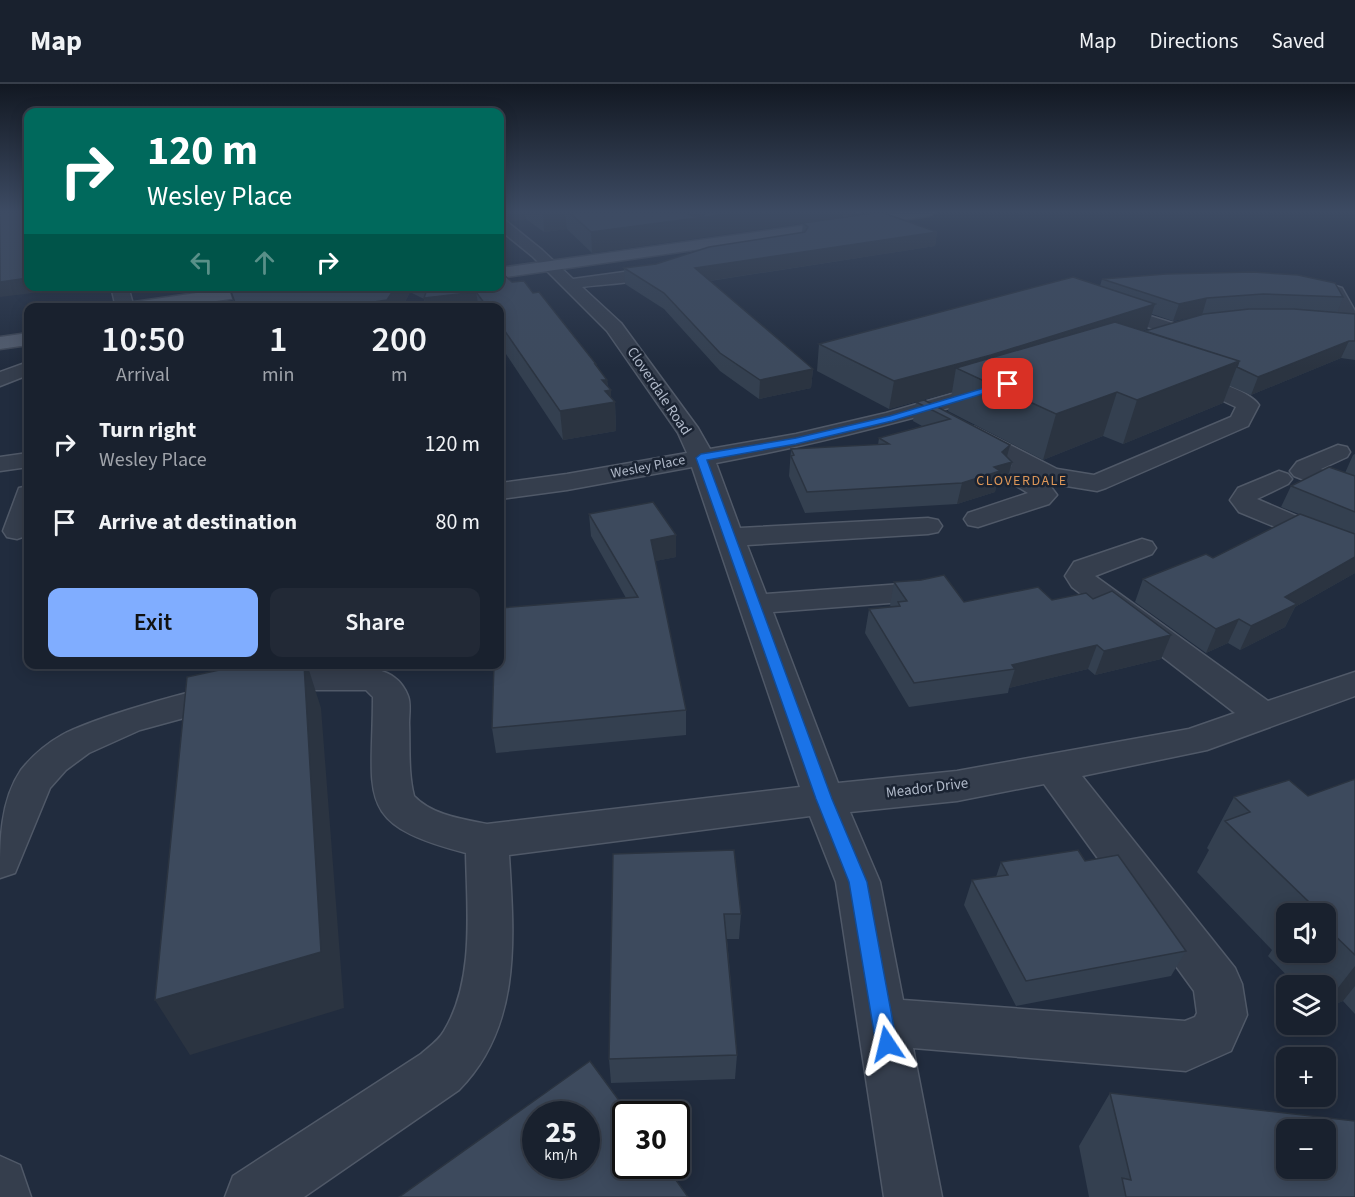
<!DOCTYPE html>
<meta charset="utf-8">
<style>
:root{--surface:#19212e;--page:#222936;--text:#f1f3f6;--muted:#9fa3aa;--line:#373e4a;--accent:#80adff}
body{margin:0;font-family:"Source Sans 3",sans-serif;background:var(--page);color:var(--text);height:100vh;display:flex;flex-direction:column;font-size:22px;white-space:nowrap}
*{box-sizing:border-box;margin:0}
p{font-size:20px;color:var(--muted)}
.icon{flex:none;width:33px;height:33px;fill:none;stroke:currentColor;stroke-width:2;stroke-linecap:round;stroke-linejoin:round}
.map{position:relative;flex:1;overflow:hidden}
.details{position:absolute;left:24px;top:219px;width:480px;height:366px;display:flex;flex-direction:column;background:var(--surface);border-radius:12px;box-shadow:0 3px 15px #0003,0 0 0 2px var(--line)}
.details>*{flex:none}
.hud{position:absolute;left:24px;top:24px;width:480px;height:183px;border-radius:12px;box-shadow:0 3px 15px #0003,0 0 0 2px var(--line);background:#00695c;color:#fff;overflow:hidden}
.controls{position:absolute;left:1276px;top:819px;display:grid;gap:12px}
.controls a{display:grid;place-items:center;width:60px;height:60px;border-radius:12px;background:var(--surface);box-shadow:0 3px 15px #0003,0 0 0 2px var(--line);font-size:30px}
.speed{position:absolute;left:522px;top:1017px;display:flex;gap:12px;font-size:30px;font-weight:700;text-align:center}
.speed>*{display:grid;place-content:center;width:78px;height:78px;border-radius:50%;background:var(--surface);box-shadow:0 3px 15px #0003,0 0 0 2px var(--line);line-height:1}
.speed small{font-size:15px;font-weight:400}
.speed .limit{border:3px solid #111;border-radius:9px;background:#fff;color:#111}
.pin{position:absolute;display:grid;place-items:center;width:51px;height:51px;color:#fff;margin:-26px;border-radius:12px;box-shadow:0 3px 9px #0006}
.me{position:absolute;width:66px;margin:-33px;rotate:350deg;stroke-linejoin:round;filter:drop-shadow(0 0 4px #0008)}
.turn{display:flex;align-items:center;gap:21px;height:126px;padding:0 24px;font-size:27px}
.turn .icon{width:78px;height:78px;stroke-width:2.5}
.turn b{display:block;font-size:42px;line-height:51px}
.lanes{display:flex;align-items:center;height:57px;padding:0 24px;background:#0003;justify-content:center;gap:30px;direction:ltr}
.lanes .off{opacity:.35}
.eta{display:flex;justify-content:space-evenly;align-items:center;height:102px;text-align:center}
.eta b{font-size:36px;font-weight:600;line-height:42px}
.button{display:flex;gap:12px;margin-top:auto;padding:12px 24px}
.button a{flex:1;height:69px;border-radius:12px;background:var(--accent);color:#111;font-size:24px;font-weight:600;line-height:69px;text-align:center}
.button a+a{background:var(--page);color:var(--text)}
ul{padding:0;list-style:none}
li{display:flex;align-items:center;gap:18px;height:78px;padding:0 24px}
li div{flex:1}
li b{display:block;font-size:22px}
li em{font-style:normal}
header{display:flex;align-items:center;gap:36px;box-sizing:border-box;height:84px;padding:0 30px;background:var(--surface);border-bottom:2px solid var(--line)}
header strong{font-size:28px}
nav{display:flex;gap:33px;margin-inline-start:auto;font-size:21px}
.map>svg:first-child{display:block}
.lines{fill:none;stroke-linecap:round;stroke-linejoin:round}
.minor-casing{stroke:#505968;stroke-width:3}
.major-casing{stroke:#3e4756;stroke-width:3}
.minor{fill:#353e4d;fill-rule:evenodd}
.major{fill:#535d6e;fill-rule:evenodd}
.wall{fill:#344050;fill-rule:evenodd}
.shaded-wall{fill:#2b3441}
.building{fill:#3d4a5d;stroke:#2b3441;stroke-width:1.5;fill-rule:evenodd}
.route{fill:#1a73e8;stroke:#114b97;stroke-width:1.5}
.labels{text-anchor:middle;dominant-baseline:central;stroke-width:5;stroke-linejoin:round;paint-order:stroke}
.far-street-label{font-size:14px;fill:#b0b9c9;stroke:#1a2332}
.far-neighbourhood-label{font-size:14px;letter-spacing:1.5px;fill:#dc9658;stroke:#1a2332}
.street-label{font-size:15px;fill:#b0b9c9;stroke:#1a2332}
</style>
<header>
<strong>Map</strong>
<nav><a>Map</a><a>Directions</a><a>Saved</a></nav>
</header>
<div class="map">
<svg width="1355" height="1113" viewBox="0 0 1355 1113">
<rect width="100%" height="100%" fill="#212c3e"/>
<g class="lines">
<defs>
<path id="minor" d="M 836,128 L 855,128 L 872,137 L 865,141 Z
M 500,135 L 505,136 L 542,166 L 573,195 L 653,184 L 669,178 L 675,180 L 677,183 C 665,198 603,200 582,203 L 621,239 L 698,344 L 710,365 L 796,350 L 886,329 L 993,298 L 1001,299 L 1004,304 L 1001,309 C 906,337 813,361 716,379 L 740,444 L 928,434 L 938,436 L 942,442 L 938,448 L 928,450 L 747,461 L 766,510 L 916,499 L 927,501 L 931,508 L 927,515 L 916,517 L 773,528 L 838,699 L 957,687 L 1189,645 L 1235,629 L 1072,503 L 1065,492 L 1074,478 L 1142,455 L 1152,458 L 1156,464 L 1152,470 L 1095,492 L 1268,617 L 1355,588 L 1355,612 L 1207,666 L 1082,692 L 1235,884 L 1242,900 L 1247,931 L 1231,967 L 1186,987 L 913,964 L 942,1113 L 884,1113 L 836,798 L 810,732 L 509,771 C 514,854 522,942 459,1006 L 304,1113 L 225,1113 L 233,1092 L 421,970 C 429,963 439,956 444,947 C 475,896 467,826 466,769 C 353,740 373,714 373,613 L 366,606 L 308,606 L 195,631 L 140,646 L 89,669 L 66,686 L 50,704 L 15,789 L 0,794 C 0,757 0,717 21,686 C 33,671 46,660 62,651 C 112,624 352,557 395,594 C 400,597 406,606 408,612 C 411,620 409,631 409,639 C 410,663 408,689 414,712 C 432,731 462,735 487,740 L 800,703 L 692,383 L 567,406 L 500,415 L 500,399 L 567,390 L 687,369 L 678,349 L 607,247 L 532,172 L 500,146 ZM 1044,700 L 1194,907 L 1197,929 L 1195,933 L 1185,937 L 903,916 L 880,798 L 850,728 L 957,717 Z
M 1302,196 L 1326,199 L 1342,204 L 1355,227 L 1355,244 L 1345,243 L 1329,211 L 1296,205 L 1294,201 Z
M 111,202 L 128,202 L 134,224 L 116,224 Z
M 1108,219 L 1179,241 L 1181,245 L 1179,249 L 1172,251 L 1102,228 L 1099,224 L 1102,220 Z
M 28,278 L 28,291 L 0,302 L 0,288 Z
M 1184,289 C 1203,293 1248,305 1259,321 L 1248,342 L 1106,404 L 1097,407 L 1048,399 L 1057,411 L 1049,420 L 978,443 L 968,441 L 964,435 L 968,429 L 1028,409 L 1003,394 L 999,389 L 1003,384 L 1012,382 L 959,353 L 955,348 L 959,343 L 967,341 L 975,343 L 1057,385 L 1094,391 L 1231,333 L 1236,323 L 1217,314 L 1177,299 L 1173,295 L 1177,291 Z
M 1338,361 L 1347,363 L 1350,368 L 1347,373 L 1321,385 L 1355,399 L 1355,416 L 1294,392 L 1290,387 L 1297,378 Z
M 28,369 L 28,383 L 0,387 L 0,373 Z
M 1279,387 L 1288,390 L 1292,395 L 1288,400 L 1257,415 L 1355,457 L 1355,476 L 1239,428 L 1230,416 L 1238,404 Z
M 28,402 L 28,451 L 17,455 L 7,453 L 3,447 L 19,404 Z
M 0,1072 L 20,1081 L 31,1113 L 0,1113 Z"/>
<path id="major" d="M 900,128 L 936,128 L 929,132 L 500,194 L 500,184 Z
M 245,202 L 293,202 L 285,207 L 168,224 L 118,224 L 127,219 Z
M 28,249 L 28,261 L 0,265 L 0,253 Z"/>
</defs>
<use href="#minor" class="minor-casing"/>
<use href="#major" class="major-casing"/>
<use href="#minor" class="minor"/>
<use href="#major" class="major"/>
</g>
<path class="wall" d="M 500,128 L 844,128 L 843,133 L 937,148 L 935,162 L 710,197 L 813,285 L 811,304 L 759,315 L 720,287 L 664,225 L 625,200 L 624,184 L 656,180 L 802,148 L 803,139 L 592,169 L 567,145 L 544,148 L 526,135 L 510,137 L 500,133 L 500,135 Z
M 1102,195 L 1343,213 L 1337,229 L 1355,230 L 1355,276 L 1341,274 L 1251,311 L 1230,302 L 1223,319 L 1123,360 L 1103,352 L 1043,376 L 948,327 L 952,308 L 889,325 L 817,287 L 819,260 L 1100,202 ZM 1152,230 L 1173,237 L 1201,231 L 1145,247 L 1142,247 L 1147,245 Z
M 512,198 L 533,209 L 596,280 L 597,282 L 607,296 L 608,303 L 611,306 L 611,314 L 615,318 L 616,347 L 563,356 L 500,261 L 500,224 L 425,224 L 424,215 L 410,208 L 402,224 L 235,224 L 228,202 L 500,202 Z
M 924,316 L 1007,373 L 1012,378 L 1006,399 L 996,402 L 995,408 L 957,420 L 805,429 L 789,392 L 791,365 L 878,361 L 879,354 L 922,342 L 913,337 L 916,318 Z
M 1355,370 L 1355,489 L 1295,523 L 1285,543 L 1240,566 L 1228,559 L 1206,569 L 1135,518 L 1143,495 L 1213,474 L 1299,430 L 1281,423 L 1291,402 L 1345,389 L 1353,371 Z
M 589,430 L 676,451 L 676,473 L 655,477 L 686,626 L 686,651 L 496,669 L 492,644 L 626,514 L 591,452 Z
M 894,498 L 964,518 L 1093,515 L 1171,551 L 1161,575 L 1095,591 L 1088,585 L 1009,604 L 1008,609 L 909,623 L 865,549 L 869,525 L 891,523 L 890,521 Z
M 1355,695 L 1355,930 L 1343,917 L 1326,924 L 1326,902 L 1297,902 L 1268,872 L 1272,866 L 1197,788 L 1209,766 L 1207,764 L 1234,713 L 1308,712 ZM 1287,830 L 1326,830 L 1326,868 L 1287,868 Z
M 613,770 L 741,830 L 739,855 L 727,855 L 737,971 L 735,995 L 611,999 L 609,975 Z
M 1085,777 L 1186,867 L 1171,892 L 1016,922 L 964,821 L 972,796 L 996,793 L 1001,778 Z
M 1110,1009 L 1355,1113 L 1089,1113 L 1079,1062 Z"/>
<path class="shaded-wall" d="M 509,128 L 525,128 L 526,135 L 510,137 Z
M 543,128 L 565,128 L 567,145 L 544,148 Z
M 742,128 L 844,128 L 843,134 L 592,169 L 591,148 Z
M 937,148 L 935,162 L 695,199 L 695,184 Z
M 28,194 L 28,202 L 42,202 L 41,208 L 0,213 L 0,198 Z
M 396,202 L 409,202 L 410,208 L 402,224 L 334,224 Z
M 476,208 L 479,224 L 425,224 L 424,214 Z
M 1207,214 L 1202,231 L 1173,237 L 1179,220 Z
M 1155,220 L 1147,245 L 985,298 L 956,284 L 952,308 L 889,325 L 894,297 Z
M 1349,257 L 1341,274 L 1251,311 L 1258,293 Z
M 1239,277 L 1223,319 L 1123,360 L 1137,316 Z
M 813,285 L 811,304 L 759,315 L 760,296 Z
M 602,296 L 607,296 L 608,307 L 611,306 L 611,319 L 615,318 L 616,347 L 563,356 L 560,327 Z
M 1117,308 L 1103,352 L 1043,376 L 1056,330 Z
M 1010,361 L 1005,380 L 1012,378 L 1006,399 L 996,402 L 995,408 L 957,420 L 962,399 L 994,383 L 1002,368 Z
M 676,451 L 676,473 L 651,478 L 651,456 Z
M 1355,473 L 1355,489 L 1295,523 L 1285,543 L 1240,566 L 1251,542 L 1285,513 Z
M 1239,535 L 1228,559 L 1206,569 L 1216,545 Z
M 1171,551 L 1161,575 L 1095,591 L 1104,567 Z
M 1097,561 L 1088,585 L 1009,604 L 1015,585 L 1012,581 Z
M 304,580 L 307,580 L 321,624 L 344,924 L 190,971 L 155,916 Z
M 1355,882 L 1355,902 L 1343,917 L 1326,924 L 1326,919 Z"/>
<path class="building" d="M 0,128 L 28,128 L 28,194 L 0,198 Z
M 569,128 L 685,128 L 692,132 L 703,132 L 706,128 L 742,128 L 591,148 Z
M 881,128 L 937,148 L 695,184 L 813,285 L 760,296 L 720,269 L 664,209 L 624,184 L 656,180 L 709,163 L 805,148 L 808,143 L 803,139 Z
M 500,187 L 512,198 L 524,197 L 533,209 L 539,208 L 596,280 L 595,280 L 607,296 L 602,296 L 611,306 L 605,307 L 615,318 L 560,327 L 500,240 L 500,224 L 488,224 L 476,208 L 424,214 L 428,202 L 500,202 Z
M 1253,188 L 1298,191 L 1335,199 L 1343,213 L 1263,210 L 1207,214 L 1179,220 L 1102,195 L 1166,190 Z
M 1073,193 L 1155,220 L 991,271 L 894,297 L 819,260 Z
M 229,202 L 396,202 L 387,216 L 334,224 L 237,224 Z
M 1249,225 L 1294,225 L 1355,230 L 1355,257 L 1349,257 L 1258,293 L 1237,283 L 1239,277 L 1145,247 L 1204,230 Z
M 1115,238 L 1239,277 L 1137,316 L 1117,308 L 1056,330 L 956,284 Z
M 924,316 L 1010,361 L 1002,368 L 1012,378 L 994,383 L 1000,387 L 962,399 L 807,408 L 791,372 L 794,371 L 791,365 L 889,360 L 879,354 L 950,335 L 916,318 Z
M 1329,383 L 1355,392 L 1355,428 L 1291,402 Z
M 653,418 L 676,451 L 651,456 L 686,626 L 492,644 L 494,580 L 500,580 L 500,524 L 638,513 L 589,430 Z
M 1300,430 L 1355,450 L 1355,473 L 1285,513 L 1297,520 L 1251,542 L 1239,535 L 1216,545 L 1143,495 L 1206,470 L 1213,474 Z
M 944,491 L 964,518 L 1038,503 L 1052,516 L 1086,509 L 1093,515 L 1112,507 L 1171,551 L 1104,567 L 1097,561 L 1012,581 L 1015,585 L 914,599 L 869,525 L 900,522 L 898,518 L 907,517 L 894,498 L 921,496 Z
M 247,580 L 304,580 L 321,868 L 155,916 L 187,593 Z
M 1355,695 L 1355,871 L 1326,843 L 1326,830 L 1311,830 L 1302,821 L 1309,818 L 1225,737 L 1250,728 L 1234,713 L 1289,696 L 1308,712 Z
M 734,766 L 741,830 L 724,830 L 737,971 L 609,975 L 613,770 Z
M 1078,766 L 1085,777 L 1118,771 L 1186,867 L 1026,897 L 972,796 L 1008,791 L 1001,778 Z
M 590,977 L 629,1030 L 626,1030 L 626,1082 L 666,1082 L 688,1113 L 399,1113 ZM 536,1030 L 586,1030 L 586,1082 L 536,1082 Z
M 1110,1009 L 1355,1037 L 1355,1113 L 1126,1113 L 1122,1094 L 1131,1096 ZM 1287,1046 L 1326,1046 L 1326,1084 L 1287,1084 Z"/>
<linearGradient id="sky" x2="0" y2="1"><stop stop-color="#121822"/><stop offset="0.45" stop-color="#3d4b63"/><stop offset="1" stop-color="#3d4b63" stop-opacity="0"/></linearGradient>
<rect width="1355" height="284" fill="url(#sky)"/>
<path class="route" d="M 1008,297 L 1013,300 L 1012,301 L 892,337 L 796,360 L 707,376 L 832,715 L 867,798 L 897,960 L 894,967 L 887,970 L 879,967 L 876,960 L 849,798 L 816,715 L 696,374 L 701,370 L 796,354 L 890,332 Z"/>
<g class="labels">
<g class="far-street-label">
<text transform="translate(648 383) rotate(-11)">Wesley Place</text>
</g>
<g class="far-neighbourhood-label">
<text x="1022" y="397">CLOVERDALE</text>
</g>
<g class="street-label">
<text transform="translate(659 307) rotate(56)">Cloverdale Road</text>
<text transform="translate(927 704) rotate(-7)">Meador Drive</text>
</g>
</g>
</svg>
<div class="controls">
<a><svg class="icon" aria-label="sound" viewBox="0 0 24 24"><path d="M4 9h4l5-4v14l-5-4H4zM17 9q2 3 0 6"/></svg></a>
<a><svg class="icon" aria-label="layers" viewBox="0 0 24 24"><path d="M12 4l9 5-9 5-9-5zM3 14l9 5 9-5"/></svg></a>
<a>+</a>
<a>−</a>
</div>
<div class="speed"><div>25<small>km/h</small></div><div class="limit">30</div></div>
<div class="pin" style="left:1008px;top:300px;background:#d93025"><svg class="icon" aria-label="arrive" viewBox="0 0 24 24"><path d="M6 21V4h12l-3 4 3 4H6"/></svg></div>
<svg class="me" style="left:887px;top:960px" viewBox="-20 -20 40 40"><path d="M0-17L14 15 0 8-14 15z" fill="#1a73e8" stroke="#fff" stroke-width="4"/></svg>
<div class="hud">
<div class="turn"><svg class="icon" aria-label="right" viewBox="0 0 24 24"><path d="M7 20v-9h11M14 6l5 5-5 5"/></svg><div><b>120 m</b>Wesley Place</div></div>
<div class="lanes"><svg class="icon off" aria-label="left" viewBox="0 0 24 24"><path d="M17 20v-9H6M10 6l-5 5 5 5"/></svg><svg class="icon off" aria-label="ahead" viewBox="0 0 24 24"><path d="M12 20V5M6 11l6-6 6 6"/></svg><svg class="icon" aria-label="right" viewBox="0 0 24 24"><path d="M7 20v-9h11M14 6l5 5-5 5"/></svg></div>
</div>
<section class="details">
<div class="eta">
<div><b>10:50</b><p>Arrival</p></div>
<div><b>1</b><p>min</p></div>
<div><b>200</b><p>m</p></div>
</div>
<ul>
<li><svg class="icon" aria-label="right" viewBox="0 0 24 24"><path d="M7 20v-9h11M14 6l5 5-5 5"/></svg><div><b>Turn right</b><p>Wesley Place</p></div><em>120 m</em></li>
<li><svg class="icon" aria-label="arrive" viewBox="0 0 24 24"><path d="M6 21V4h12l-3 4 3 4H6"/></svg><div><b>Arrive at destination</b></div><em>80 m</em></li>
</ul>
<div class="button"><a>Exit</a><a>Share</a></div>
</section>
</div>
